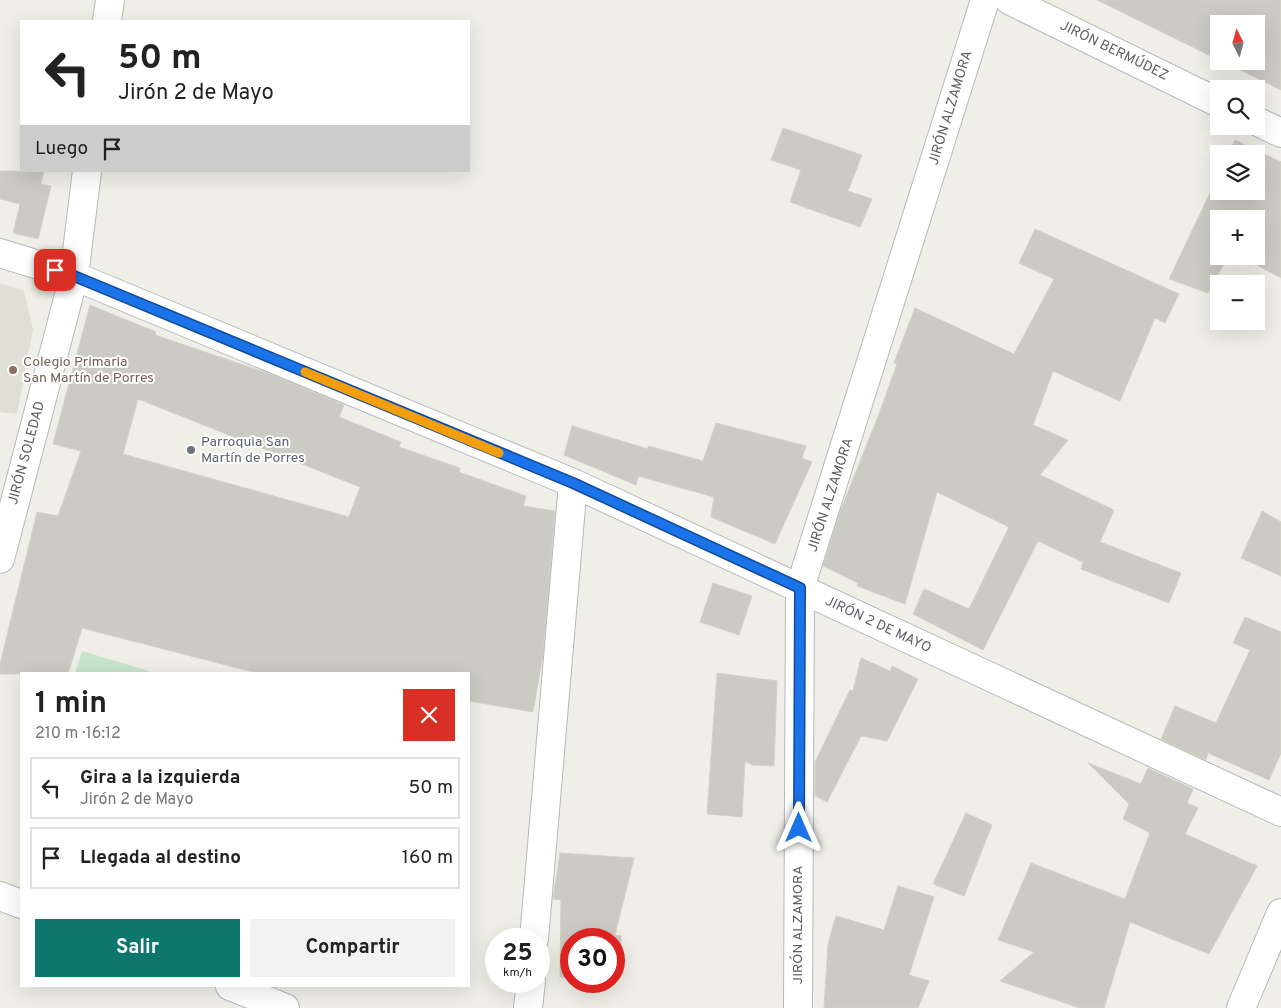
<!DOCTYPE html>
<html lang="es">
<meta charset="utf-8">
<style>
:root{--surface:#fff;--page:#f2f2f2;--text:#222;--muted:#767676;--line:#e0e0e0;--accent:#0f766e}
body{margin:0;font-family:Overpass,sans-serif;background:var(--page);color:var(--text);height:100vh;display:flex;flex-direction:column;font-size:19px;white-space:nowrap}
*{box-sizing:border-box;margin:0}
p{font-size:16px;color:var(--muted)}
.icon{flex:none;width:28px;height:28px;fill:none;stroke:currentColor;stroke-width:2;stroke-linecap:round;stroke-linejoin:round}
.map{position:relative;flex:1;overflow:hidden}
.drawer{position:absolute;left:20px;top:672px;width:450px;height:315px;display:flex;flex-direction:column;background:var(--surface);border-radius:0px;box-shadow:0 5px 20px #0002}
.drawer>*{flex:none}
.top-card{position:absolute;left:20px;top:20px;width:450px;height:152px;border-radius:0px;box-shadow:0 5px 20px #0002;background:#fff;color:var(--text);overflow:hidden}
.needle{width:32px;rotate:354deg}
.controls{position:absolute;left:1210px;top:15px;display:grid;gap:10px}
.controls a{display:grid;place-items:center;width:55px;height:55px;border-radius:0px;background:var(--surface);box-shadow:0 5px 20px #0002;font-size:25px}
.speed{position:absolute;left:485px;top:928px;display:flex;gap:10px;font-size:25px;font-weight:700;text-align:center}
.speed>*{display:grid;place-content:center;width:65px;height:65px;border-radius:50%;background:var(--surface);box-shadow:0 5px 20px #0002;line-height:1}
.speed small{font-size:12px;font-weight:400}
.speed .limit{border:8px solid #d22;background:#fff;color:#111}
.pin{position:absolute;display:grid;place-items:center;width:42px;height:42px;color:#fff;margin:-21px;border-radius:10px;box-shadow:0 2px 8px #0006}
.me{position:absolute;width:55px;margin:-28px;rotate:0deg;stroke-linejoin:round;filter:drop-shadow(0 0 4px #0008)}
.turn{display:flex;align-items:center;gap:18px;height:105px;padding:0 15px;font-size:22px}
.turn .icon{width:65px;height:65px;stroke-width:2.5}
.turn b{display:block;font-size:35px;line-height:42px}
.then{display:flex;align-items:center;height:48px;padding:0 15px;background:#0003;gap:10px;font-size:19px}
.round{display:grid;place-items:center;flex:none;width:52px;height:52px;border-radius:0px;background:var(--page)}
.summary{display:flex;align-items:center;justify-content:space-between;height:85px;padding:0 15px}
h1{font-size:30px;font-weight:700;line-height:38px}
.action{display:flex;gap:10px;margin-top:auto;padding:10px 15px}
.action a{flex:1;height:58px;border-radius:0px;background:var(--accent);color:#fff;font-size:20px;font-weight:700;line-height:58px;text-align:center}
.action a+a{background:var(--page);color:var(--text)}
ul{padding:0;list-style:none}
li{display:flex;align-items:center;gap:15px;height:62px;margin:0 10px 8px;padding:0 5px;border:2px solid var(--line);border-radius:0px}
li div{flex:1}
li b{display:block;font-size:19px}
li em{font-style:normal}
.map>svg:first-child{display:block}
.education{fill:#dfdfd5}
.green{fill:#c6e5cc}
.building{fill:#cbcac3;stroke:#d4d2c6;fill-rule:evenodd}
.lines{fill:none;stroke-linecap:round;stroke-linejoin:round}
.street-casing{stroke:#b7b8bc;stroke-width:30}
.street{stroke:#fff;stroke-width:28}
.route-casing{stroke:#114b97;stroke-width:12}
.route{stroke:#1a73e8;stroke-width:9}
.slow{stroke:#f59e0b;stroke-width:9}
.education-dot{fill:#8d6e63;stroke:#fff;stroke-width:2}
.worship-dot{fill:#6b7280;stroke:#fff;stroke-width:2}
.labels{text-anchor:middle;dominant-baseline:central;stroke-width:4;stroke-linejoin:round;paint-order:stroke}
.street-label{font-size:14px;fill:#5e6066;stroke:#fff}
.education-label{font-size:14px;fill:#785e54;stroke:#fff;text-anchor:start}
.worship-label{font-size:14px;fill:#5b616d;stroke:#fff;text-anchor:start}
</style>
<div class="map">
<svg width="1281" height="1008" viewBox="0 0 1281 1008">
<rect width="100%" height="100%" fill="#efefe7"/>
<path class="education" d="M 0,283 L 24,291 L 33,329 L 17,414 L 0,412 Z"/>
<path class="green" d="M 82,651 L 159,674 L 75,674 Z"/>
<path class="building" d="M 1097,0 L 1281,0 L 1281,90 L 1222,61 L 1256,61 L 1256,24 L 1219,24 L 1219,60 Z
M 783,128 L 862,155 L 848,191 L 872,199 L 860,227 L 790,202 L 801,170 L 771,160 Z
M 1235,140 L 1281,162 L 1281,278 L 1240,256 L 1256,256 L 1256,219 L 1219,219 L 1219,256 L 1228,256 L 1208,293 L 1169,279 L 1219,174 L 1219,191 L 1256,191 L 1256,154 L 1228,154 Z
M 0,171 L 44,171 L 41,184 L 51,186 L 38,239 L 13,233 L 20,204 L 0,199 Z
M 1035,229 L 1179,294 L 1165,323 L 1155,318 L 1120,401 L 1053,371 L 1033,425 L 1068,440 L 1040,475 L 1114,510 L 1100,542 L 1181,573 L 1169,603 L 1081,569 L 1083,562 L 1038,541 L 983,650 L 913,614 L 924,589 L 969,609 L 1009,527 L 937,492 L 905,604 L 857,586 L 858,583 L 823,566 L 840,512 L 879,414 L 897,364 L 894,363 L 915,308 L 1014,354 L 1054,279 L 1019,263 Z
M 90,305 L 156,332 L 155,335 L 270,374 L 344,405 L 339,417 L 401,442 L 399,447 L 460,468 L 459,472 L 526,496 L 523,506 L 555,511 L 543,655 L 533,712 L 469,701 L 469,674 L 261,674 L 82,628 L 68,674 L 0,674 L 0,664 L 37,512 L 58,516 L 81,451 L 53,444 ZM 138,399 L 360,487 L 349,517 L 123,454 Z
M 716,423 L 806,446 L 802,458 L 812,462 L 775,544 L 711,517 L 714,497 L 638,476 L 636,485 L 564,455 L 572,426 L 648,449 L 648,446 L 703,461 Z
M 1262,511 L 1281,522 L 1281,576 L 1241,558 Z
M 713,583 L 752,596 L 739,635 L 700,622 Z
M 1245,617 L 1281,632 L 1281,753 L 1269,780 L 1208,753 L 1206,760 L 1161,739 L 1175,706 L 1216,723 L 1250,650 L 1233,643 Z
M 861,658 L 890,671 L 892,666 L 918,679 L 887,741 L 861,736 L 827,802 L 815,796 L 815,762 L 850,690 L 853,691 Z
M 717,673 L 777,681 L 774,766 L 752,765 L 745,761 L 742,817 L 707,814 Z
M 1088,763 L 1141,784 L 1148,768 L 1193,789 L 1187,803 L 1198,808 L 1185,834 L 1257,866 L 1209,954 L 1130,922 L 1104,1008 L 1080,1008 L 1000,981 L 1034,952 L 998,940 L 1031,863 L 1125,899 L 1150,833 L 1123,819 L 1129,804 Z
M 966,813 L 992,825 L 964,896 L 933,884 Z
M 560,853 L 634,858 L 615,935 L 621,936 L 620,978 L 614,978 L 614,939 L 571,939 L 571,978 L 560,977 L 561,900 L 553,899 Z
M 898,886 L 934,897 L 909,975 L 929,981 L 918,1008 L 824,1008 L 828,944 L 836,916 L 884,930 Z"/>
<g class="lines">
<defs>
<path id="street" d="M 1009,0 L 1219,103
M 107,21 L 110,0
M 1256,121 L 1281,133
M 0,253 L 74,276 L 573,483 L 1281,812
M 0,559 L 74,276 L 87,171
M 0,896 L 21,904
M 534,939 L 573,483
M 230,986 L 285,1008
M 528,1008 L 531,981
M 798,1008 L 800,588 L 985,0
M 1241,1008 L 1281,913"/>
</defs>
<use href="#street" class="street-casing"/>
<use href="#street" class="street"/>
</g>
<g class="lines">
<defs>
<path id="route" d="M 55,270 L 74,276 L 573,483 L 800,588 L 799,828"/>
</defs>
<use href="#route" class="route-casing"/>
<use href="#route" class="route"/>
<path class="slow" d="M 305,372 L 499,453"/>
</g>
<circle class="education-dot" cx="13" cy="370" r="5"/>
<circle class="worship-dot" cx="191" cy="450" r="5"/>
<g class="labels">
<g class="street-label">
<text transform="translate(1114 51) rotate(26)">JIRÓN BERMÚDEZ</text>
<text transform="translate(951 108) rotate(-73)">JIRÓN ALZAMORA</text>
<text transform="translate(27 453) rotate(-75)">JIRÓN SOLEDAD</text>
<text transform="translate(831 495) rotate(-72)">JIRÓN ALZAMORA</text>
<text transform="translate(878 625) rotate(25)">JIRÓN 2 DE MAYO</text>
<text transform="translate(798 925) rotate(-90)">JIRÓN ALZAMORA</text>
</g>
<g class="education-label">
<text x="23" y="362">Colegio Primaria<tspan x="23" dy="16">San Martín de Porres</tspan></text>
</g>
<g class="worship-label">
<text x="201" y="442">Parroquia San<tspan x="201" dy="16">Martín de Porres</tspan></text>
</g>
</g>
</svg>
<div class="controls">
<a><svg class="needle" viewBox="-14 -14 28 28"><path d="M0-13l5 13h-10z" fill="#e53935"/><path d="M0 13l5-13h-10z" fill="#767676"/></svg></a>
<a><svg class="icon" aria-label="search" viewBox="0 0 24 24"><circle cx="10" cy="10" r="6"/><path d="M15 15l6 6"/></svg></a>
<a><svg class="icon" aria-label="layers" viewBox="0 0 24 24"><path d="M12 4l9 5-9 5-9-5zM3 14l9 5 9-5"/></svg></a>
<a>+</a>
<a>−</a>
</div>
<div class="speed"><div>25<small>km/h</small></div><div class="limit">30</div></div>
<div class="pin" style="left:55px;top:270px;background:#d93025"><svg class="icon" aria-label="arrive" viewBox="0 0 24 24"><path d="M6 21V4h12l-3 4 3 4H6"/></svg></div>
<svg class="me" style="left:799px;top:828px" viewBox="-20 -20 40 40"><path d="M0-17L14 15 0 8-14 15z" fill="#1a73e8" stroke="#fff" stroke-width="4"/></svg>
<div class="top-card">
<div class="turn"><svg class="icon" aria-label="left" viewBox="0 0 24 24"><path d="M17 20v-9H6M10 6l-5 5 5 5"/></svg><div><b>50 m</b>Jirón 2 de Mayo</div></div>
<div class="then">Luego<svg class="icon" aria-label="arrive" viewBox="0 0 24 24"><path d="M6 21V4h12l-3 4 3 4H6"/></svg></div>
</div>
<section class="drawer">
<div class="summary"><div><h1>1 min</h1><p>210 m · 16:12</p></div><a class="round" style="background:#d93025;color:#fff"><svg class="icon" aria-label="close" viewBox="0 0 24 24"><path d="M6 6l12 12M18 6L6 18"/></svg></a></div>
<ul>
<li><svg class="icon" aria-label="left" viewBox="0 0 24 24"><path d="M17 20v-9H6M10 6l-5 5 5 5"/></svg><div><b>Gira a la izquierda</b><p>Jirón 2 de Mayo</p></div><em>50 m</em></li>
<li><svg class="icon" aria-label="arrive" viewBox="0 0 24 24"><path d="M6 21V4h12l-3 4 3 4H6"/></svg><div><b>Llegada al destino</b></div><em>160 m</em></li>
</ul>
<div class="action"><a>Salir</a><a>Compartir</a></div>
</section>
</div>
